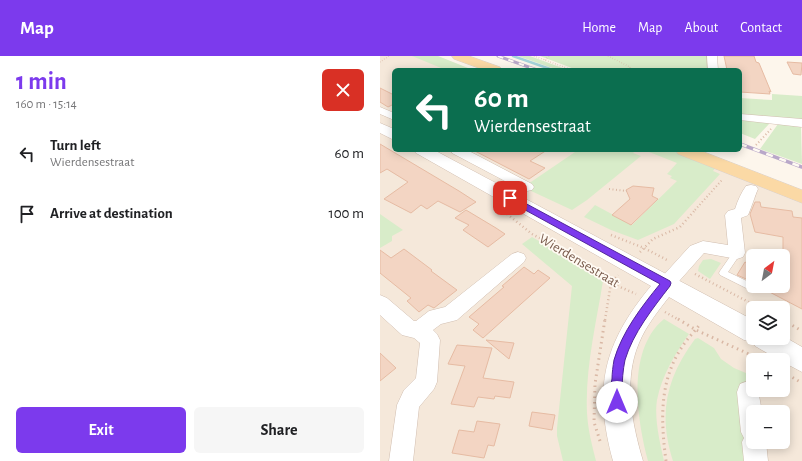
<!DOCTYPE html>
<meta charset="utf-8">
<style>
:root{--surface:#fff;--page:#f6f6f6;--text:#202124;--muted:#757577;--accent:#7c3aed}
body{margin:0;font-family:"Alegreya Sans",sans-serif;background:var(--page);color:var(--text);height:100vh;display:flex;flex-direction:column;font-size:15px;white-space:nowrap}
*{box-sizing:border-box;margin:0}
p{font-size:13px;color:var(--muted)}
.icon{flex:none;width:22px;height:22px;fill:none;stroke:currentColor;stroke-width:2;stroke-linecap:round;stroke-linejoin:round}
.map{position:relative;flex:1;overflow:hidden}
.details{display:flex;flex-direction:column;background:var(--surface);width:380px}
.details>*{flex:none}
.top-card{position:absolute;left:12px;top:12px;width:350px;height:84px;border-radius:6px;box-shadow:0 2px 10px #0003;background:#0b6e4f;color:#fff;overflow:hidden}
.needle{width:26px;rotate:32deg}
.fabs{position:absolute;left:366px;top:193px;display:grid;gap:8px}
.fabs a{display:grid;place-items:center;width:44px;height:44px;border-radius:6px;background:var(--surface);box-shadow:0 2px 10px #0003;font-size:20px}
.pin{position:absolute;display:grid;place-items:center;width:34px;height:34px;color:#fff;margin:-17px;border-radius:8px;box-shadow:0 2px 6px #0006}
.me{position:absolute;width:44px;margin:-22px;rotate:0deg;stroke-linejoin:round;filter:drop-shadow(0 0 3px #0008)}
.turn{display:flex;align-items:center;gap:14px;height:84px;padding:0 16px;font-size:18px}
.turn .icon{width:52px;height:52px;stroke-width:2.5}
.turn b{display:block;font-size:28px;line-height:34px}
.round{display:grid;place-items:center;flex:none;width:42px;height:42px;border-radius:6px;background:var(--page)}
.overview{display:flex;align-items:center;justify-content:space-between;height:68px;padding:0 16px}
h1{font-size:24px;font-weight:700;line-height:30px;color:var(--accent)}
.primary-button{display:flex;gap:8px;margin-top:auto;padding:8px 16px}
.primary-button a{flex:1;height:46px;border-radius:6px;background:var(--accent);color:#fff;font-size:16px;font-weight:700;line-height:46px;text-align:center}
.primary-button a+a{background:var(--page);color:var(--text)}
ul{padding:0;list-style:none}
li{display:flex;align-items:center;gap:12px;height:60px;padding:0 16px}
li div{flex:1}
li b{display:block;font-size:15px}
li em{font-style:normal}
header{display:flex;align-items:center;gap:24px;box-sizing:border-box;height:56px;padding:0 20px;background:var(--accent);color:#fff}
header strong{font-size:19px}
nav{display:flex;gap:22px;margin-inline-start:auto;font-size:14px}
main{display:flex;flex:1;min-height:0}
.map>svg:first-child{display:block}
.residential{fill:#f5e8da;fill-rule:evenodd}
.green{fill:#d8ecc9}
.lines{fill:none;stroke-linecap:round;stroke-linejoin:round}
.stream{stroke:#a5d3da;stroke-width:2.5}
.building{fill:#f3d5c3;stroke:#e6bba3}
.service-casing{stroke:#d1beb0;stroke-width:1}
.minor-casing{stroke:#d1beb0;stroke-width:1}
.tertiary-casing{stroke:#d1beb0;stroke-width:1}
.primary-casing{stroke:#dad1cd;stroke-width:1}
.path-far3{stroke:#d9b8a5;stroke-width:1.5;stroke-dasharray:0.5 2;stroke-linecap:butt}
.path-far2{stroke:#d9b8a5;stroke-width:2;stroke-dasharray:1 2.5;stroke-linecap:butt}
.path-far1{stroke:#d9b8a5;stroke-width:2.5;stroke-dasharray:1 3;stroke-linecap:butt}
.path{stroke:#d9b8a5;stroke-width:3;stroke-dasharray:1.5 4;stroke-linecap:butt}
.service{fill:#fff;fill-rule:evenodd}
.minor{fill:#fff;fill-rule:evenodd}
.tertiary{fill:#fff;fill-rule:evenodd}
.primary{fill:#fbd9a5;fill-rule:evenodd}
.rail-far1-casing{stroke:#b9a8c9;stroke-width:3}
.rail-casing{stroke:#b9a8c9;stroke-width:3.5}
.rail-far1{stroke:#fffaf3;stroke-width:2;stroke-dasharray:5.5;stroke-linecap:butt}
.rail{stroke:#fffaf3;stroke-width:2.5;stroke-dasharray:7;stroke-linecap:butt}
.route{fill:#7c3aed;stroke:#51269a}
.labels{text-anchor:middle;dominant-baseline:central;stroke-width:3.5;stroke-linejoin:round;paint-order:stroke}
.street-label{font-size:14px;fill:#7a5c4d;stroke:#fffaf3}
</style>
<header>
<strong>Map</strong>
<nav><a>Home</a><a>Map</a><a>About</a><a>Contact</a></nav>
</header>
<main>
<section class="details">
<div class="overview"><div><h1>1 min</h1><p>160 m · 15:14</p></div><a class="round" style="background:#d93025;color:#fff"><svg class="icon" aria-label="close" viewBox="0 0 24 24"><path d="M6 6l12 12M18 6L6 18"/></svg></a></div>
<ul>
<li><svg class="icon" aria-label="left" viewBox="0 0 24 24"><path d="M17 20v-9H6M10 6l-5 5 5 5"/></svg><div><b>Turn left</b><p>Wierdensestraat</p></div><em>60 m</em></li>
<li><svg class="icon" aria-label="arrive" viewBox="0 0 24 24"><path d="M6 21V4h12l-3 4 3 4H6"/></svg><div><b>Arrive at destination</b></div><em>100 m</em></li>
</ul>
<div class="primary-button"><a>Exit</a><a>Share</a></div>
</section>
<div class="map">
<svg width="422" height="405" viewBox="0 0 422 405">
<rect width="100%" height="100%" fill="#fdf6ec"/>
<path class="residential" d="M 0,0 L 33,0 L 72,14 L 14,14 L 14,94 L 300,94 L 422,139 L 422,405 L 0,405 ZM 373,200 L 403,200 L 403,230 L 373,230 ZM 373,252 L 403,252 L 403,282 L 373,282 ZM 373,304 L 403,304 L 403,334 L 373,334 ZM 373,356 L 403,356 L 403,386 L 373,386 Z"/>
<path class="green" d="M 32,0 L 58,0 L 93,14 L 66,14 Z
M 138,0 L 150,0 L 188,14 L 178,14 Z
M 160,0 L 328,0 L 330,14 L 197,14 Z
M 392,38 L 422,40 L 422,65 L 360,58 L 360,42 L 392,44 Z
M 360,63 L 389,66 L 389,68 L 375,83 L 360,77 Z
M 398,68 L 421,71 L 422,108 L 380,93 Z
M 198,94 L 256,94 L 253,97 L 261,100 L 207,144 L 192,154 L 149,134 L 148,128 Z
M 264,94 L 293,94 L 336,111 L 333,115 L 340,118 L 294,168 L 258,184 L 231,174 L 204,161 L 215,149 L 252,169 L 297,125 L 290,122 L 292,120 L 287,118 L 297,107 Z
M 0,158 L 23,174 L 12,180 L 12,185 L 0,192 Z
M 152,181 L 211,215 L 223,225 C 216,268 205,313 207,357 C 208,374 212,389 216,405 L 183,405 L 177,380 L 177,372 L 192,230 L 142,188 Z
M 331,203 L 341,207 L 330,223 L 318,215 L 319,210 L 323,204 Z
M 284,263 L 309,278 C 295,298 282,319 277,344 C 274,362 280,387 284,405 L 268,405 C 257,364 246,294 284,263 Z
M 318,282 L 334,292 L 341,303 L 354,312 L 373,320 L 369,405 L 293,405 C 278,358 286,322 315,283 Z"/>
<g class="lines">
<path class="stream" d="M 133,0 L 173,14"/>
</g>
<path class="building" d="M 344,0 L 374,0 L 376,6 L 379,7 L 391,36 L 389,35 L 390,38 L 360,36 L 360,14 L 347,14 Z
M 407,6 L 422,7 L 421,19 L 413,18 Z
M 0,32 L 14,39 L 14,48 L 8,51 L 0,46 Z
M 0,88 L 79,135 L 96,146 L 80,156 L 58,145 L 47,153 L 41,149 L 31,157 L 4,143 L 28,126 L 7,113 L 0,117 Z
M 93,94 L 167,94 L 150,105 L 165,112 L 149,123 Z
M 253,130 L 274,132 L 272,140 L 278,143 L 251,169 L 232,159 L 250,143 L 246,134 Z
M 375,146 L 380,146 L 381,151 L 412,155 L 413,161 L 422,162 L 422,253 L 378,230 L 403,230 L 403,181 L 375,176 L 370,158 Z
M 86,154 L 116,172 L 125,178 L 108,191 L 83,174 L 89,169 L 75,162 Z
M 24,193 L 52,214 L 51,215 L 77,234 L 54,252 L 48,249 L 39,256 L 27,245 L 31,242 L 0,217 L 0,194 L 11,202 Z
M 365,206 L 373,210 L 373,226 L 357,219 Z
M 144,211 L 154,218 L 158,214 L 170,222 L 103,282 L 93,274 L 99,268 L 89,261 L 124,231 L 122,230 Z
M 106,284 L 134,287 L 129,303 Z
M 77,289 L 112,292 L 103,322 L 134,326 L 130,342 L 115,340 L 114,343 L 98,341 L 94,351 L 71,348 L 85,310 L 68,308 Z
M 0,297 L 16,312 L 0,325 Z
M 152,356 L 175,359 L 172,374 L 149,370 Z
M 97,365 L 120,368 L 114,390 L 108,389 L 104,402 L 72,397 L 79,374 L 94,376 Z"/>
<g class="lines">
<defs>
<path id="service" d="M 357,194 L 361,197 L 348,216 L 373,228 L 373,230 L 380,232 L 381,234 L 380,236 L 374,236 L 340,219 L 339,217 L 340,215 L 354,195 Z"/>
<path id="minor" d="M 327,0 L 337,0 L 338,14 L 328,14 Z
M 0,51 L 14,57 L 14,64 L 0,58 Z
M 360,58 L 422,63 L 422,71 L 360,64 Z
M 71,94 L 87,94 L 152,128 L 154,131 L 152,134 L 147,135 L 142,134 L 72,97 Z
M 371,129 L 376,130 L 378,133 C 376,137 369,158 368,159 C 367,160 362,161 361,162 L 365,197 L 363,201 L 357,203 L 324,197 L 293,232 L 287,234 L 281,232 L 278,227 L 281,222 L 310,190 L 323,185 L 348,189 L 345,159 L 348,155 L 355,153 C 358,144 361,137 366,130 Z
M 138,196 L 144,198 L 146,202 L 144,206 L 77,264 L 61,268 L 53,274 L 57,278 L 60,284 L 57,326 L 54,333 L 39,351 L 33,405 L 9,405 L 17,349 L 24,334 L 36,322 L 40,287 L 34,282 L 22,279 L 0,259 L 0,239 L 7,242 L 34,265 L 36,265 L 49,255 L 65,251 L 132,198 Z
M 368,325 L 373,327 L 373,334 L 378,334 L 382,356 L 373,356 L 373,386 L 386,386 L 388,405 L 364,405 L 362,386 L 364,382 L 361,376 L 357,336 L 360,328 Z"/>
<path id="tertiary" d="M 0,67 L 14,73 L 14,84 L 0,77 Z
M 34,94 L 54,94 L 288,219 L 295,221 L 296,223 L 373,264 L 373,282 L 403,282 L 403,280 L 422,291 L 422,316 L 403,306 L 403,304 L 399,304 L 375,290 L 374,286 L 364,284 L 289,241 C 278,255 266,270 259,287 C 243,324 252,368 263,405 L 233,405 C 213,332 223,288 271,230 L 36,97 Z"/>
<path id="primary" d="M 72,0 L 89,0 L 120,11 L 122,14 L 104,14 L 74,3 Z
M 296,94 L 319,94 L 422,134 L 422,147 L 298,98 Z"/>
</defs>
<use href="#service" class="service-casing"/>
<use href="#minor" class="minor-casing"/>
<use href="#tertiary" class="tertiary-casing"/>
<use href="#primary" class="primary-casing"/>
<path class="path-far3" d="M 154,0 L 192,14
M 228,0 L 250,11 L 250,14
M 165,4 L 169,0
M 0,6 L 9,0"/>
<path class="path-far2" d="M 376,89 L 391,73
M 229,133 L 247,135
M 315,154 L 342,124"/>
<path class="path-far1" d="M 127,158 L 152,178 L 191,199 L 231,227 L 256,238
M 231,179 L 264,192 L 289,205
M 260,196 L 273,183 L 300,171 L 316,153
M 315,218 L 380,252
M 285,256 L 299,264
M 225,264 L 231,227 L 238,219"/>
<path class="path" d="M 298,263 L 316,274 L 382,304
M 403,264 L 422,275
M 403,316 L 422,327
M 220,385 L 214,366 L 215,328 L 225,263
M 286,405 C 281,366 279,328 300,294 C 306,284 314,276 321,267"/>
<use href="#service" class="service"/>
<use href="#minor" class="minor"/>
<use href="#tertiary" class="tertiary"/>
<use href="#primary" class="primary"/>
<defs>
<path id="rail-far1" d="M 118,0 L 157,14"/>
<path id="rail" d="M 360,88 L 422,111"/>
</defs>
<use href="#rail-far1" class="rail-far1-casing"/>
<use href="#rail" class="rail-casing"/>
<use href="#rail-far1" class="rail-far1"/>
<use href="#rail" class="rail"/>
</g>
<path class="route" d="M 130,139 L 290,225 L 291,227 L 290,230 C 273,252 253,277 245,304 C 243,313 242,326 242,335 C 242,340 244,345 241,350 L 237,352 L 233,350 C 229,341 230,332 232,323 C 232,317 233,310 234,304 C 242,276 262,250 280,228 L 127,144 L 126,142 Z"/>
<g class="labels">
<g class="street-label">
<text transform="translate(199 205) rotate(31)">Wierdensestraat</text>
</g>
</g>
</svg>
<div class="fabs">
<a><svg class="needle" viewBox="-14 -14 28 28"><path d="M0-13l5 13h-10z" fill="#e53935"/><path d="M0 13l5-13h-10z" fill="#757577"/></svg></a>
<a><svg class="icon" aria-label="layers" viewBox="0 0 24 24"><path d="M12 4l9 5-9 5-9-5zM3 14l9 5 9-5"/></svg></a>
<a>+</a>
<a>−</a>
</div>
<div class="pin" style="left:130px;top:142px;background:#d93025"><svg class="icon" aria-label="arrive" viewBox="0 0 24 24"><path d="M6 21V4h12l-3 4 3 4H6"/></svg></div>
<svg class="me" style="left:237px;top:346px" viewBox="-20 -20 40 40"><circle r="19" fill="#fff"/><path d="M0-13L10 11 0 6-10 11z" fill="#7c3aed"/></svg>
<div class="top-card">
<div class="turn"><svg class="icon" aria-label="left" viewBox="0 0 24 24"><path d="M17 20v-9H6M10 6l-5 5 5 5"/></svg><div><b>60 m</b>Wierdensestraat</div></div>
</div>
</div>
</main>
